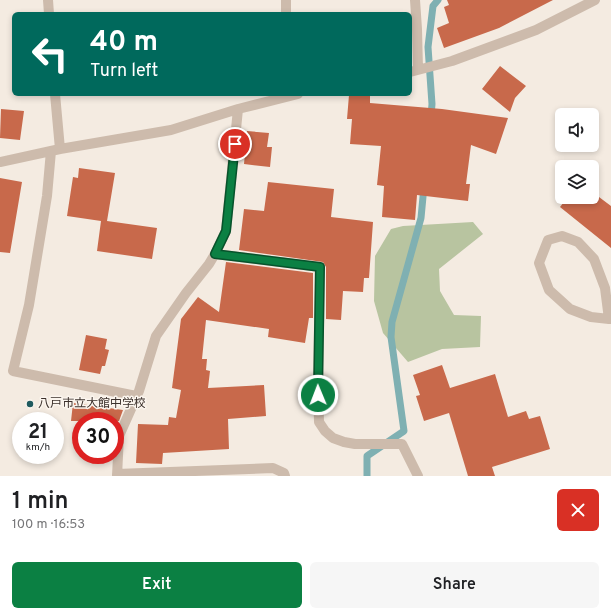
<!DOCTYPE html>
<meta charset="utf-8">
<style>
:root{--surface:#fff;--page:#f6f6f6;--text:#202124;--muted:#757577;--accent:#0b8043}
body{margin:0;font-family:Overpass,"Noto Sans JP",sans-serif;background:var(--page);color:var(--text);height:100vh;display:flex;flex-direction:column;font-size:15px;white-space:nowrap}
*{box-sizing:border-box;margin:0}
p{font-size:13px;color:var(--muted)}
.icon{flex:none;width:22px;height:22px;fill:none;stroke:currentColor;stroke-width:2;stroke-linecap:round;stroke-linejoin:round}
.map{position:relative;height:476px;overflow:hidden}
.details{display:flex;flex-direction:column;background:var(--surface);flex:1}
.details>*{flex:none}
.banner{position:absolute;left:12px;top:12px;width:400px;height:84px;border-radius:6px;box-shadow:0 2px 6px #0003;background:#00695c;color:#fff;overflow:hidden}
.tools{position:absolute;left:555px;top:108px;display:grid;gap:8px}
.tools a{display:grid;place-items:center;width:44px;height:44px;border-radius:6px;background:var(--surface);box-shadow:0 2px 6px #0003;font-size:20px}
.speed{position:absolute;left:12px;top:412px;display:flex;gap:8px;font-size:20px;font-weight:700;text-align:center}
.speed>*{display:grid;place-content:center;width:52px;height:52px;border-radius:50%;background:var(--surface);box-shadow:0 2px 6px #0003;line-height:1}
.speed small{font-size:10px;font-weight:400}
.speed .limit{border:6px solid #d22;background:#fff;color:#111}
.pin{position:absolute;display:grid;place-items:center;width:34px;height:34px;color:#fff;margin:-17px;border:2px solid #fff;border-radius:50%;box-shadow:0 1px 4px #0007}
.me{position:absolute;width:44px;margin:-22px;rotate:359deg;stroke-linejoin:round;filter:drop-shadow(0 0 3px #0008)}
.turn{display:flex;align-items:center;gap:14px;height:84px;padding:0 12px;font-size:18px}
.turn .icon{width:52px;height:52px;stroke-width:2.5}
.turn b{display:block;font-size:28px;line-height:34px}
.round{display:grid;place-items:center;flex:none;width:42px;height:42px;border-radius:6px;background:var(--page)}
.head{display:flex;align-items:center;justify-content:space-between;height:68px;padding:0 12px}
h1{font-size:24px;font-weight:600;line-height:30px}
.button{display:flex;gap:8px;margin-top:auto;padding:8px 12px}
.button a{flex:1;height:46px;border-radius:6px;background:var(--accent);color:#fff;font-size:16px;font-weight:600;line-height:46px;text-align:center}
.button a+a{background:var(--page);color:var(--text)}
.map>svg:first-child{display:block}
.green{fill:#b8c4a0}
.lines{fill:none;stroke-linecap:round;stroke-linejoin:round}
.stream{stroke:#7fb0b2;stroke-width:7}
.building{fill:#c8694b}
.minor{stroke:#cdbbac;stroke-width:10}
.route-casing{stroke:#07532c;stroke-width:10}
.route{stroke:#0b8043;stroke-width:7}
.poi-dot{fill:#1f5a5e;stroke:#fbf5ee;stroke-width:1.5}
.labels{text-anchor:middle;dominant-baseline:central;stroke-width:3;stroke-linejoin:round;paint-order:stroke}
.poi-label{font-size:12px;fill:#3b302b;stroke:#fbf5ee;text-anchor:start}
</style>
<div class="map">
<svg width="611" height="476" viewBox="0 0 611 476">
<rect width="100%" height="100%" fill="#f4ebe1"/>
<path class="green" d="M 473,222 L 483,234 L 439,269 L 440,291 L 454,315 L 481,316 L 480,347 L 442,349 L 408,362 L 383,333 L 374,301 L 375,256 L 391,229 L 403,226 Z"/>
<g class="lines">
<path class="stream" d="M 431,116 L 432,104 L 428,47 L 433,6 L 438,0
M 367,476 L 367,456 L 404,431 L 391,337 L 392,322 L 421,218 L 424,186"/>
</g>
<path class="building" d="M 447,0 L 553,0 L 499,28 L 444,48 L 437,28 L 449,23 L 444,7 L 449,5 Z
M 500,66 L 526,86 L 515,98 L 510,112 L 482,89 Z
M 349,95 L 370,96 L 370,103 L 442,109 L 508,118 L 496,154 L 471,145 L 466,184 L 470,184 L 468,201 L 417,195 L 415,220 L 382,217 L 384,186 L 377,185 L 381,146 L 350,144 L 352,119 L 347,119 Z
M 1,109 L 24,111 L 20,140 L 0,138 Z
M 566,110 L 576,115 L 563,115 Z
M 562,118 L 562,131 L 557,127 Z
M 592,123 L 599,126 L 592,140 Z
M 247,131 L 269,133 L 267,147 L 272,147 L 270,167 L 244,164 Z
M 79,168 L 115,173 L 107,221 L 157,228 L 152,259 L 97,251 L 101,221 L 67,216 L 73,177 L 78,178 Z
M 0,178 L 22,182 L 10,253 L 0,252 Z
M 268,182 L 334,189 L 331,217 L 373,222 L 369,278 L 364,278 L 363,292 L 343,291 L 341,320 L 326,319 L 326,267 L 323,262 L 239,250 L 244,209 L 264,211 Z
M 568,197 L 599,197 L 611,206 L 611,248 L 560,207 Z
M 226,262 L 313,273 L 313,318 L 309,318 L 305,343 L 268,337 L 269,329 L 206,320 L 202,359 L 207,359 L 206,370 L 210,371 L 208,388 L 264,385 L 266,416 L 228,419 L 229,449 L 163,453 L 162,464 L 136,463 L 138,424 L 168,425 L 169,417 L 176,418 L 181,390 L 172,388 L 181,319 L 198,297 L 219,312 Z
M 86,335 L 107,339 L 105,349 L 109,350 L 105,366 L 102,366 L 100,374 L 79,370 Z
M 442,365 L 450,388 L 495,374 L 508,417 L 526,411 L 529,419 L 540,416 L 550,449 L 492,467 L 495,476 L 468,476 L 449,413 L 424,421 L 416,396 L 420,395 L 413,375 Z
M 73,403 L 123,410 L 119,421 L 71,421 Z"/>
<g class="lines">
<path class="minor" d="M 48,0 L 49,14
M 286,0 L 286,14
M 415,0 L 417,29 L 418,69
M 410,72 L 452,61 L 536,30 L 595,0
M 55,94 L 60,149
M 51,151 L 47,196 L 29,305 L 13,371 L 136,396
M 0,162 L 60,149 L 171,130 L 238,109 L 298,94
M 215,254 L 320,267 L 318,382 L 319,422 L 325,431 L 333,438 L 344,442 L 355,444 L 402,444 L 418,476
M 609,319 L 605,288 L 594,259 L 578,242 L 562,236 L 548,240 L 539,263 L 549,290 L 570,309 L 591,317 L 609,319 L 611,319
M 117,474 L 273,468 L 284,473 L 285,476
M 117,476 L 119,436 L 139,391 L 156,336 L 186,293 L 209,264 L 215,254 L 226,231 L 238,109"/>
</g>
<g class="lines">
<defs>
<path id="route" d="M 235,144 L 226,231 L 215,254 L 320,267 L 318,395"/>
</defs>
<use href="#route" class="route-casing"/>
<use href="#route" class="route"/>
</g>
<circle class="poi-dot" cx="30" cy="404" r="4"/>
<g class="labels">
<g class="poi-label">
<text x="38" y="404">八戸市立大館中学校</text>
</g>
</g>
</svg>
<div class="tools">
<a><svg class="icon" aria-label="sound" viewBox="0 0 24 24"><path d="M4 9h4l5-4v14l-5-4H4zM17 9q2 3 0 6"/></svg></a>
<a><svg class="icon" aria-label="layers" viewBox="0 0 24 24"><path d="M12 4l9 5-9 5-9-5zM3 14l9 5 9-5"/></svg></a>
</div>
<div class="speed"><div>21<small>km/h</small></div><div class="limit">30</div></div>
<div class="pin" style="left:235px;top:144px;background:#d93025"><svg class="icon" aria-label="arrive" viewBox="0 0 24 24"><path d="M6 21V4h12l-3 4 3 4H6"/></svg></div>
<svg class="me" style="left:318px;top:395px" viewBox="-20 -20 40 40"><circle r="17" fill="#0b8043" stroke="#fff" stroke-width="3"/><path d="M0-11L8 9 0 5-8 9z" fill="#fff"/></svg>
<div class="banner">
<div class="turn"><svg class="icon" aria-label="left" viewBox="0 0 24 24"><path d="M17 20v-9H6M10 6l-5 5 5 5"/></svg><div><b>40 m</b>Turn left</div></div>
</div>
</div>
<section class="details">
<div class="head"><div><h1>1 min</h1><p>100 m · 16:53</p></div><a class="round" style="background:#d93025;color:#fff"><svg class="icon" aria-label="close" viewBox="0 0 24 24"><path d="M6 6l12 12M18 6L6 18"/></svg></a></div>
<div class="button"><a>Exit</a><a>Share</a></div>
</section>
